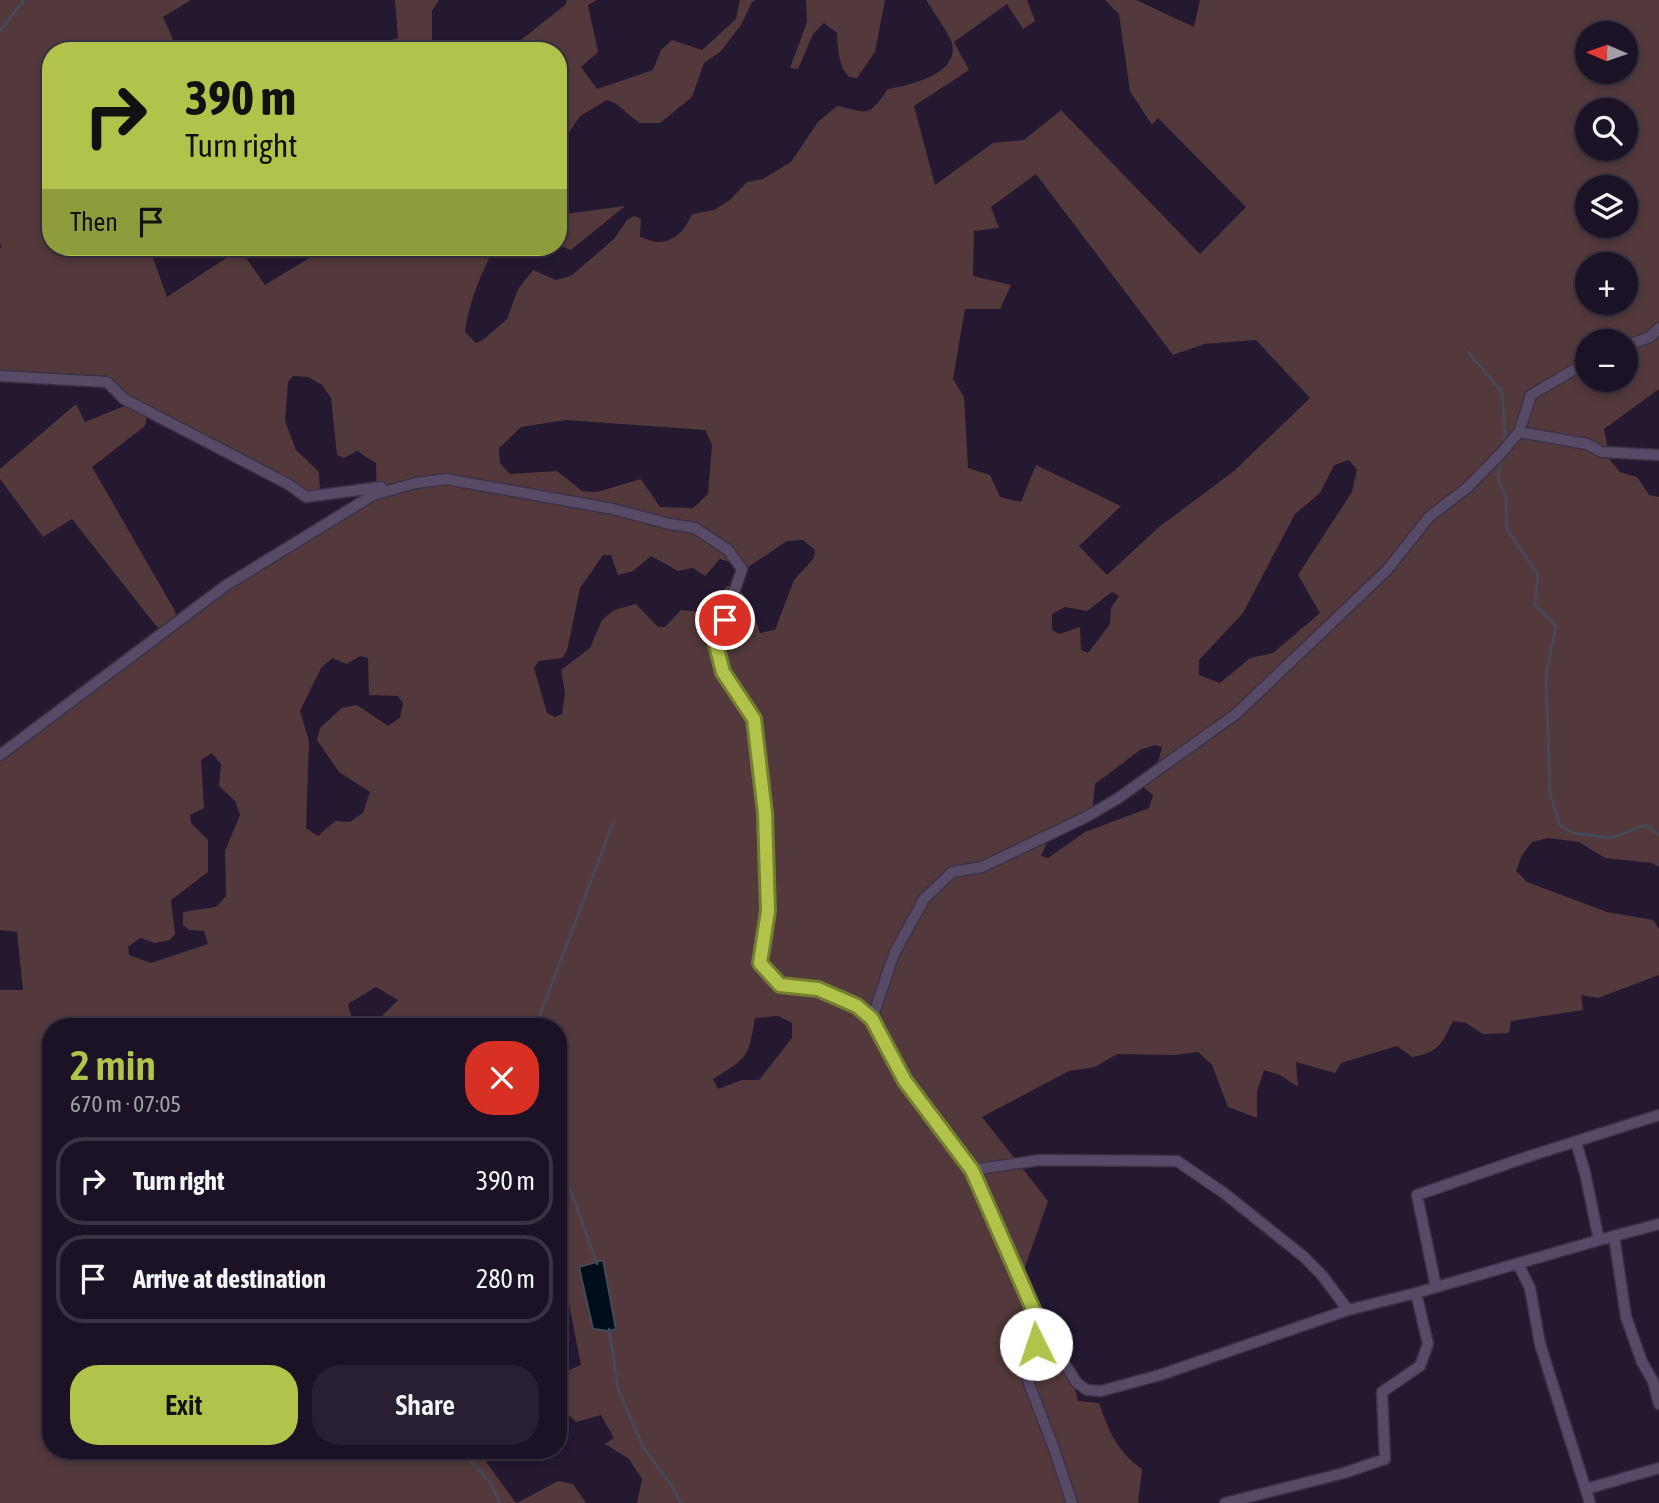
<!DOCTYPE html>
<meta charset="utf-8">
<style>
:root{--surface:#1b1325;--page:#282032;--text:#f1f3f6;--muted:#a09ea7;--line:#393242;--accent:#b2c34c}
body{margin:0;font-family:"Asap Condensed",sans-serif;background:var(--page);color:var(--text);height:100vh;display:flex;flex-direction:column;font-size:26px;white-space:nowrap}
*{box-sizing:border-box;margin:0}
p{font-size:23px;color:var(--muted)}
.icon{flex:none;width:38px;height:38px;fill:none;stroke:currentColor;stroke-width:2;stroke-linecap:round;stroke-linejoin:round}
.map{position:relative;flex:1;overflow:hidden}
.drawer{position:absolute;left:42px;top:1018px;width:525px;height:441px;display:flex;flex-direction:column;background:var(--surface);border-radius:28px;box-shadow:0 4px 10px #0003,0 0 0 2px var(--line)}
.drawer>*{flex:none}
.guide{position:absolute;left:42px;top:42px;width:525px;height:214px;border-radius:28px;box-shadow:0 4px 10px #0003,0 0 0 2px var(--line);background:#b2c34c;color:#111;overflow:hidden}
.needle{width:46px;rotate:272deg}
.buttons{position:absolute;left:1575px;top:21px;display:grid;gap:14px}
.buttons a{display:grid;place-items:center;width:63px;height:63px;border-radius:50%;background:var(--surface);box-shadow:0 4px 10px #0003,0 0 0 2px var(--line);font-size:35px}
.pin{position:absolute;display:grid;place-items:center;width:60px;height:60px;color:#fff;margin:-30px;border:4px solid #fff;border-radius:50%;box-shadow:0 2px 7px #0007}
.me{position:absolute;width:77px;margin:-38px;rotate:356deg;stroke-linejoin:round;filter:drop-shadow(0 0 5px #0008)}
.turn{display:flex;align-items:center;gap:24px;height:147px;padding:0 28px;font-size:32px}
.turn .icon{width:91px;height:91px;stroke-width:2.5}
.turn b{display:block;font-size:49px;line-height:60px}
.then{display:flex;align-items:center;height:66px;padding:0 28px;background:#0003;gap:14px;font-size:26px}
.round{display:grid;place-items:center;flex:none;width:74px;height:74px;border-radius:28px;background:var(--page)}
.head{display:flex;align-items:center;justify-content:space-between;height:119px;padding:0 28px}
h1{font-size:42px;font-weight:600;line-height:52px;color:var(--accent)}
.cta{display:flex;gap:14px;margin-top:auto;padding:14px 28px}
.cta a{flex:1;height:80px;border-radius:28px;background:var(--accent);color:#111;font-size:28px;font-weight:600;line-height:80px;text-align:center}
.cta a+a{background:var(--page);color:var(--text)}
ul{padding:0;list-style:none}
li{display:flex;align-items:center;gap:21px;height:88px;margin:0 14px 10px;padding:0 14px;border:4px solid var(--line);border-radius:28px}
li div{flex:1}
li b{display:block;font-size:26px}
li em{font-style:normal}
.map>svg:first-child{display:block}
.green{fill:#53393b;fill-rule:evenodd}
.water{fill:#000e1c;stroke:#434a59;stroke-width:2}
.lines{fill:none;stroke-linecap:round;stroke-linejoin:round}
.stream{stroke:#434a59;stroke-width:2.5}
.street-casing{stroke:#3c3246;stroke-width:13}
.street{stroke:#574a66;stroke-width:10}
.route-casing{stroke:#747f31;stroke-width:18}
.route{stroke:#b2c34c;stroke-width:12}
</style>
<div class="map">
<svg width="1659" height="1503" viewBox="0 0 1659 1503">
<rect width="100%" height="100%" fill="#241931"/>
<path class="green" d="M 0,0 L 191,0 L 163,17 L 176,46 L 174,51 L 51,51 L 51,247 L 149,247 L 167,297 L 240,249 L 265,285 L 327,247 L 495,247 C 481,274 469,301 465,332 L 476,343 L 483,340 L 507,319 L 518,289 L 533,270 L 556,280 L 571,276 L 614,239 L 627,220 L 634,216 L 641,219 L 640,237 C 645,238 652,242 657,242 C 676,242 685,229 692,214 L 714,210 L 730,200 L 747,182 L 763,179 L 791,162 L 818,122 L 837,106 C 871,113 867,118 888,89 C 910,85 960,74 952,43 C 949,34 932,9 926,0 L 1027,0 L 1035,21 L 1023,29 L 1007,4 L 954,42 L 969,70 L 914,106 L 935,185 L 993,143 L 1024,140 L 1061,110 L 1200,254 L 1246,207 L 1158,118 L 1152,125 L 1130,91 L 1119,14 L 1105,0 L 1136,0 L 1194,27 L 1200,0 L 1659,0 L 1659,389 L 1604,429 L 1610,460 L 1620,472 L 1637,477 L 1649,495 L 1659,497 L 1659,867 L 1652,863 L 1605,858 L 1579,842 L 1548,838 L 1532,842 L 1522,855 L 1516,871 L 1527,882 L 1607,912 L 1653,920 L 1659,929 L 1659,975 L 1598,998 L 1581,995 L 1583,1010 L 1511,1021 L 1509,1033 L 1483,1034 L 1466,1023 L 1453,1021 C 1441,1045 1439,1052 1412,1057 L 1397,1046 L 1341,1063 L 1335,1073 L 1296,1062 L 1298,1087 L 1280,1075 L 1264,1070 L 1257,1092 L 1257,1118 L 1228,1107 L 1212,1065 L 1198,1052 L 1175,1055 L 1117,1054 L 1095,1067 L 1069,1071 L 982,1117 L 1048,1201 L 1022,1276 L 1065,1352 L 1078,1401 L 1099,1403 C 1110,1433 1115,1449 1142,1469 L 1138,1503 L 637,1503 L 642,1479 L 629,1459 L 605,1444 L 614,1438 L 601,1415 L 576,1422 L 558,1405 L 558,1375 L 581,1365 L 566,1289 L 558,1289 L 558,1027 L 440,1027 L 423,1016 L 412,1027 L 371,1027 L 398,1000 L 376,987 L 348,1004 L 354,1027 L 51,1027 L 51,1451 L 478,1451 L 516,1503 L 0,1503 L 0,990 L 23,990 L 17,932 L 0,930 L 0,750 L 231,584 L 377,500 L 376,463 L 357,451 L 344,458 L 337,455 L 331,398 L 322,385 L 308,377 L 293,376 L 288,382 L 285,421 L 296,450 L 319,472 L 320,493 L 309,494 L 148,412 L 145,426 L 92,467 L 175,611 L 177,619 L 165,628 L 157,627 L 72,519 L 43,537 L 0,479 L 0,469 L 76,404 L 85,422 L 129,404 L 102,381 L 0,377 L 0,249 L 2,246 L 0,244 ZM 1587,33 L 1626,33 L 1626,72 L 1587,72 ZM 1587,110 L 1626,110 L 1626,149 L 1587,149 ZM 1036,174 L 1173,355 L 1204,344 L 1256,340 L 1310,398 L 1234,471 L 1159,527 L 1107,575 L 1079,546 L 1121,506 L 1036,465 L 1021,502 L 1000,497 L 990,475 L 968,468 L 964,397 L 953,379 L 965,309 L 1000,309 L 1011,285 L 973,276 L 974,231 L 999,228 L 991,207 ZM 1587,187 L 1626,187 L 1626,226 L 1587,226 ZM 1587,264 L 1626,264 L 1626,303 L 1587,303 ZM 1587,341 L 1626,341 L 1626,380 L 1587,380 ZM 566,420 L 705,430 L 712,445 L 708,494 L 693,508 L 660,507 L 641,479 L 597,492 L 582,491 L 557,471 L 510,474 L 500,463 L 499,448 L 521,427 ZM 1349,460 L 1357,470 L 1352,492 L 1298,575 L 1320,613 L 1273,653 L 1250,658 L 1220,683 L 1199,675 L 1199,660 L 1243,613 L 1295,514 L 1320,493 L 1334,465 ZM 803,540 L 815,550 L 814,558 L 794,580 L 775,630 L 760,633 C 754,615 750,589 727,586 L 711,613 L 681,610 L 665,627 L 658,627 L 636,604 L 614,610 L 602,620 L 590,648 L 561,670 L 565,693 L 562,714 L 555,717 L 547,713 L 534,668 L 539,661 L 562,658 L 567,651 L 580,588 L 603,555 L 611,555 L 618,575 L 633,571 L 651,556 L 678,571 L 693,568 L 705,576 L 720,559 L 748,567 L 787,541 ZM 1112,592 L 1119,596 L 1111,608 L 1110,624 L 1088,653 L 1081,650 L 1080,627 L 1059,634 L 1052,630 L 1052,614 L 1065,607 L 1087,611 ZM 360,656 L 368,658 L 369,695 L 398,696 L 403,703 L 400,718 L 388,726 L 357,705 L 342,708 L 320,728 L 317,740 L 339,772 L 370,792 L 363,813 L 350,822 L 335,821 L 318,836 L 306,828 L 309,741 L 300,711 L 321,668 L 332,658 L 347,664 ZM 1155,745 L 1162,747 L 1158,762 L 1141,777 L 1141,785 L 1153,795 L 1149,808 L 1085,832 L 1048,858 L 1041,856 L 1050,835 L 1092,814 L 1095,784 L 1140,750 ZM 212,753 L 221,764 L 219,786 L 235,801 L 240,815 L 225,851 L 226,896 L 216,907 L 183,912 L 183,925 L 189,930 L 204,931 L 208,944 L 151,963 L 129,955 L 128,947 L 140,938 L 155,943 L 170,940 L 175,934 L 171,900 L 208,872 L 208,840 L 191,823 L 190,815 L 204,808 L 201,760 ZM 778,1016 L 792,1023 L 792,1038 L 759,1080 L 742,1080 L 718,1089 L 713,1079 C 748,1057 748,1059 755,1018 ZM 602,1261 L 603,1261 L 616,1328 L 579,1267 Z
M 395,0 L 439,0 L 432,11 L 432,43 L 428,51 L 359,51 L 398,38 Z
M 567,0 L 597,0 L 588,5 L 598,52 L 581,67 L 597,89 L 653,70 L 661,50 L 672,40 L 702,50 L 736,19 L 740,0 L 755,0 L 752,2 L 741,25 L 720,52 L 704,63 L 692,97 L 660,123 L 639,123 L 615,103 L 607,100 L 580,116 L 558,149 L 558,51 L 507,51 L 565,5 Z
M 806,0 L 885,0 L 875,52 L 857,78 L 849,77 C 838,65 838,49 837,33 L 824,23 L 813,34 L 798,69 L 790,68 L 807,22 Z
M 625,206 L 571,250 L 558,245 L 558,215 Z
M 558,1481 L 573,1484 L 586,1503 L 517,1503 Z"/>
<path class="water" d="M 603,1260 L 616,1329 L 609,1331 L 593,1329 L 579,1267 Z"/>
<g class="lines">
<path class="stream" d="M 0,31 L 24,0
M 1468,352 L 1502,392 L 1505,432 L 1503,444
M 1501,458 L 1498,479 L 1506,497 L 1507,529 L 1538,575 L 1535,605 L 1556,626 L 1546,675 L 1550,793 L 1560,825 L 1573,833 L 1611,838 L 1646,825 L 1659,835
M 540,1027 L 540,1015 L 613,823
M 558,1155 L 597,1264
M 609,1329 L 618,1389 L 643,1447 L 670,1483 L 681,1503
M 461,1451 L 490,1482 L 500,1503"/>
<defs>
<path id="street" d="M 1626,346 L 1650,337 L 1659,328
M 0,376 L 107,382 L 124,399 L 288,484 L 306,497 L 381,487
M 1519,432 L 1587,444 L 1602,452 L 1659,455
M 0,755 L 225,586 L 373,495 L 416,483 L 446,479 L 613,509 L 670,524 L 695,528 L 728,550 L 742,569 L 716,645 L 723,672 L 753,718 L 765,813 L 768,911 L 760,963 L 780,985 L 818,989 L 857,1006 L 872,1019 L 905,1081 L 972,1170 L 1040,1325 L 1077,1383 L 1087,1390 L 1101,1391 L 1160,1375 L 1348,1310 L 1416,1293 L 1599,1240 L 1659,1224
M 872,1019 L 894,954 L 924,899 L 952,872 L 982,867 L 1086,817 L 1117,799 L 1236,714 L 1387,570 L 1429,517 L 1468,487 L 1502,452 L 1519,432 L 1531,395 L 1587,362
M 1576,1142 L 1585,1173 L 1599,1240
M 972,1170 L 1040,1160 L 1177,1161 L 1224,1193 L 1304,1257 L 1321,1274 L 1348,1310
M 1614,1236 L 1626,1317 L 1642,1362 L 1653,1381 L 1659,1404
M 1518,1264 L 1530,1288 L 1540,1344 L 1590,1503
M 1436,1287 L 1417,1195 L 1530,1156 L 1659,1115
M 1040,1325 L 1028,1381 L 1053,1446 L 1072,1503
M 1586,1489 L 1659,1468
M 1225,1503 L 1344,1473 L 1385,1459 L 1382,1392 L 1420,1366 L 1428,1344 L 1416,1293"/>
</defs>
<use href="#street" class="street-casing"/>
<use href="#street" class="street"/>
</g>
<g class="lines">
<defs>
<path id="route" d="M 725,620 L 716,645 L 723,672 L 754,719 L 765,813 L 768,911 L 760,963 L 780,985 L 818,989 L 857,1006 L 872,1019 L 905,1081 L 972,1170 L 1040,1325 L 1036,1344"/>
</defs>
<use href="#route" class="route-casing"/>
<use href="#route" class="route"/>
</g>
</svg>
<div class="buttons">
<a><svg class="needle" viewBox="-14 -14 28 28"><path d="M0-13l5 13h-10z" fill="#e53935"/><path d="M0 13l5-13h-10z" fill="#a09ea7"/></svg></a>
<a><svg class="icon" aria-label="search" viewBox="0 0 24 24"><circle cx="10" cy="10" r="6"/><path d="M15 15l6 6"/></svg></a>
<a><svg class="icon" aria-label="layers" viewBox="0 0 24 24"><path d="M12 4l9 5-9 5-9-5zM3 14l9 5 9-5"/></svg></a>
<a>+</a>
<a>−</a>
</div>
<div class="pin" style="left:725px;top:620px;background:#d93025"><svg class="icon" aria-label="arrive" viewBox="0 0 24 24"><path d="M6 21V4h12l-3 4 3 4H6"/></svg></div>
<svg class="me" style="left:1036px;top:1344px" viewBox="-20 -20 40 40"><circle r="19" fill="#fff"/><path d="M0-13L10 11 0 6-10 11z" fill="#b2c34c"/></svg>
<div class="guide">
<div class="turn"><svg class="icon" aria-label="right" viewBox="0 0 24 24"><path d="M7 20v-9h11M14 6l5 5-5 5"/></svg><div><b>390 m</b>Turn right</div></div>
<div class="then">Then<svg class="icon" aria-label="arrive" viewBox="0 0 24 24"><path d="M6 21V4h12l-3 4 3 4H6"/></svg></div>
</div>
<section class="drawer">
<div class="head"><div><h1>2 min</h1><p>670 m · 07:05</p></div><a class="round" style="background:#d93025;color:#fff"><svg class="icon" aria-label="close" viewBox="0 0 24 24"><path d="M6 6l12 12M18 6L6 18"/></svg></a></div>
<ul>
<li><svg class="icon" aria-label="right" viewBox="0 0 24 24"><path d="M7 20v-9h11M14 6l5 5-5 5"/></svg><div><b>Turn right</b></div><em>390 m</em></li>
<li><svg class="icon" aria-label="arrive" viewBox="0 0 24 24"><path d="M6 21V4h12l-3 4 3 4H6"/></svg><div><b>Arrive at destination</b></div><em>280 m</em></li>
</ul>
<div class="cta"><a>Exit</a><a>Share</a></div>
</section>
</div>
